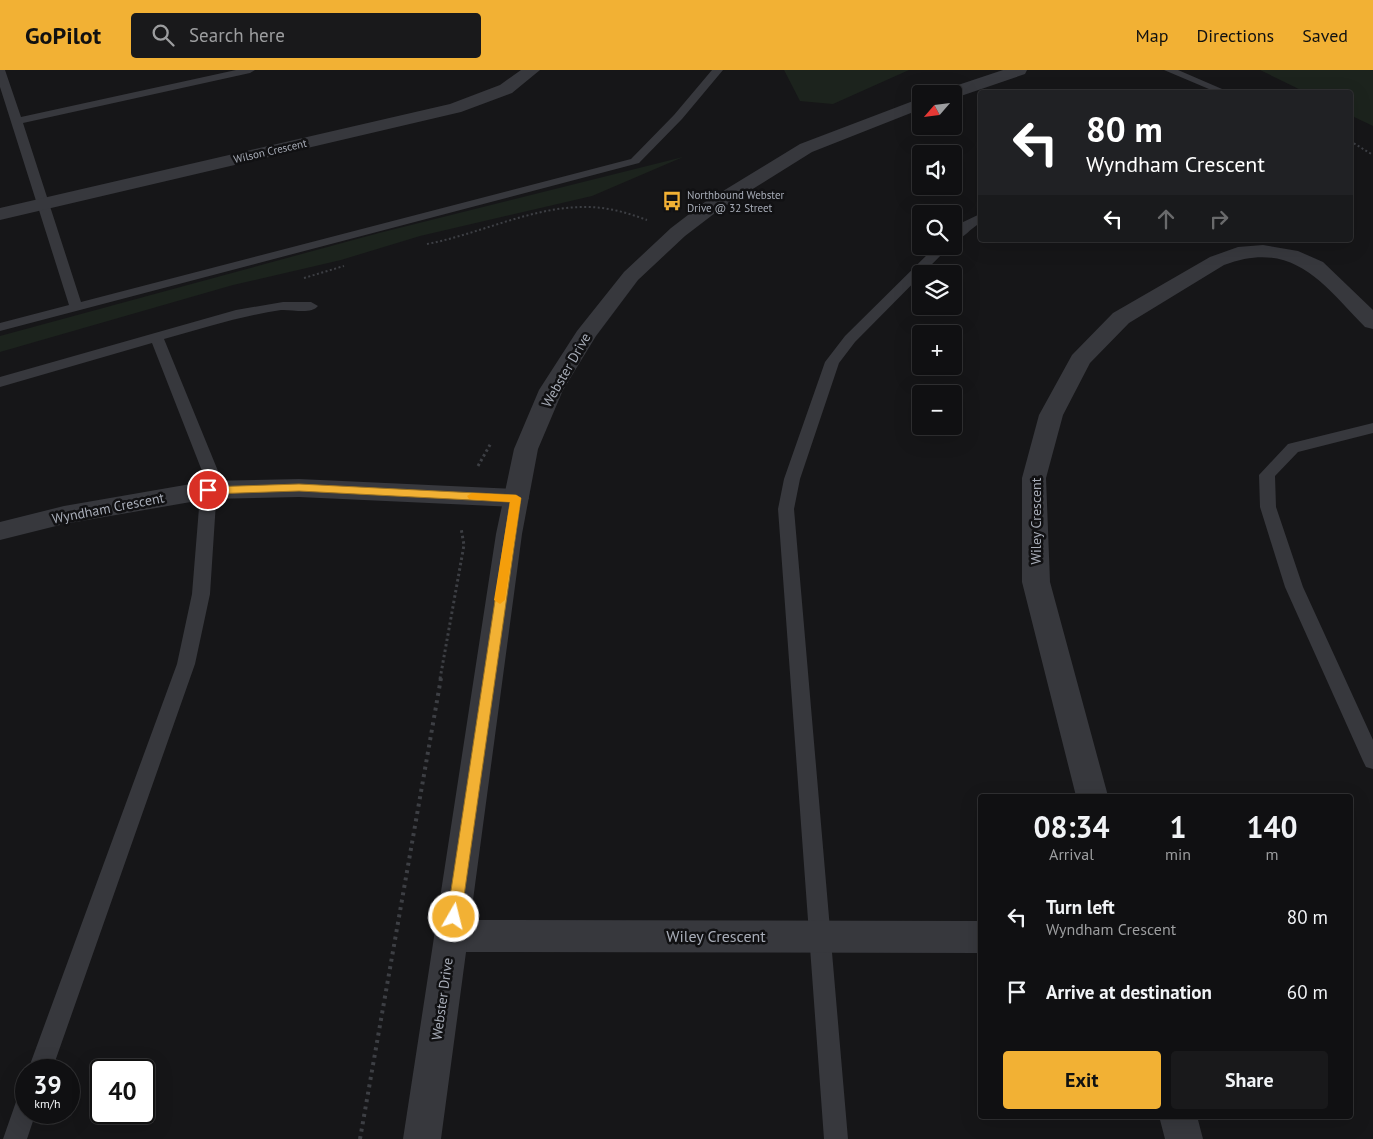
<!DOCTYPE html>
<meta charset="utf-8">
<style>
:root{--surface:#101012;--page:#19191b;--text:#f1f3f6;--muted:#9c9d9f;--line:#303032;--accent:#f2b134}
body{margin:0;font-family:"PT Sans",sans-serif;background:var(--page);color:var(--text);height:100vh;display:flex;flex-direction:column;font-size:19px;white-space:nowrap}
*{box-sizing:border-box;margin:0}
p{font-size:16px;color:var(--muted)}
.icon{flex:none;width:28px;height:28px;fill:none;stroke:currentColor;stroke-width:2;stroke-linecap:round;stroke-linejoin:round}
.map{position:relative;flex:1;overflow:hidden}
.sheet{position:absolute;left:978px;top:724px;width:375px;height:325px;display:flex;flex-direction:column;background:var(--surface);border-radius:5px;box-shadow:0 5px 20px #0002,0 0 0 1px var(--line)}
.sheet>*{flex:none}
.banner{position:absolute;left:978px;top:20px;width:375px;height:152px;border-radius:5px;box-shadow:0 5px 20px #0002,0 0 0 1px var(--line);background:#202124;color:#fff;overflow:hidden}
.needle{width:32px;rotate:242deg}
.tools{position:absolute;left:912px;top:15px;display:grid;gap:10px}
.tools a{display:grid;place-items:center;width:50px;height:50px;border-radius:5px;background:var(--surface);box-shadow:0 5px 20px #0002,0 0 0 1px var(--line);font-size:25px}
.speed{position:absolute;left:15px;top:989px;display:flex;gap:10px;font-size:25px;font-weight:700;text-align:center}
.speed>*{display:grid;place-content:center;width:65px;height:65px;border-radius:50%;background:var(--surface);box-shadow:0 5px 20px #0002,0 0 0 1px var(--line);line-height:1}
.speed small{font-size:12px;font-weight:400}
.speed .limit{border:2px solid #111;border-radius:8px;background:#fff;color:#111}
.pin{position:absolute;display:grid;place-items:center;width:42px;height:42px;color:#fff;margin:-21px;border:2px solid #fff;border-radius:50%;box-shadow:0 1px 5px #0007}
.me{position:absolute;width:55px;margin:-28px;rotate:8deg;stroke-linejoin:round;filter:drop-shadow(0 0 4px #0008)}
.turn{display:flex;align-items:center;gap:18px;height:105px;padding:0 25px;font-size:22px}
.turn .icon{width:65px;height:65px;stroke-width:2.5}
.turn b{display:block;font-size:35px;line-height:42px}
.lanes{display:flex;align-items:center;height:48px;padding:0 25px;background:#0003;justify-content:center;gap:25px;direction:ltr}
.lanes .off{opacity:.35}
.eta{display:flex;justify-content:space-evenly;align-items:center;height:85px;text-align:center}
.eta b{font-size:30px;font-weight:800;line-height:35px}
.primary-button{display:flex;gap:10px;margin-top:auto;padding:10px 25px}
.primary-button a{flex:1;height:58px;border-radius:5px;background:var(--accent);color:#111;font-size:20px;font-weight:800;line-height:58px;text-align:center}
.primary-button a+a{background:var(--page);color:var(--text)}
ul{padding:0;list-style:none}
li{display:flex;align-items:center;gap:15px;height:75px;padding:0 25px}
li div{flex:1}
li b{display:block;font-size:19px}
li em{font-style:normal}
header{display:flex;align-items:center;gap:30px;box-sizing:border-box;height:70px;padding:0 25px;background:var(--accent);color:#111}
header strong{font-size:24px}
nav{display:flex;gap:28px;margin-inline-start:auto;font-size:18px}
.search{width:350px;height:45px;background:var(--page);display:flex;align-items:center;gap:12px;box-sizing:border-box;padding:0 18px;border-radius:5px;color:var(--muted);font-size:19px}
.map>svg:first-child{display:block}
.green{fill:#1c231d}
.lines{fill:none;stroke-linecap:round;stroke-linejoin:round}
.path-far2{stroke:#3d3f44;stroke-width:2;stroke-dasharray:2 2.5;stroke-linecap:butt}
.path-far1{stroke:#3d3f44;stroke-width:3;stroke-dasharray:2.5 3;stroke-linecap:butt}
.path{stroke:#3d3f44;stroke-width:4;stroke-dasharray:3 4.5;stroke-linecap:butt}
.service{fill:#37383d;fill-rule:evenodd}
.minor{fill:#37383d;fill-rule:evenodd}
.tertiary{fill:#37383d;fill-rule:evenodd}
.route{fill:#f2b134;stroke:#9d7322}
.slow{fill:#f59e0b}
.labels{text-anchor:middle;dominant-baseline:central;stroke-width:5;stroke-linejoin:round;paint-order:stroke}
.far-street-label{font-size:11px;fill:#a8adb8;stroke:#111113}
.far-poi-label{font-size:11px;fill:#a8adb8;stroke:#111113;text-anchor:start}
.street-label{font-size:14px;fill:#a8adb8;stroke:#111113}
.near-street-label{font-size:16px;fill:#a8adb8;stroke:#111113}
</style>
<header>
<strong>GoPilot</strong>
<div class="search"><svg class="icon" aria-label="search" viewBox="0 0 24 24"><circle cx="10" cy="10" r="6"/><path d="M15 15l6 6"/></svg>Search here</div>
<nav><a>Map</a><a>Directions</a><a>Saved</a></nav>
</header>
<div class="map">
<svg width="1373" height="1069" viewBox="0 0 1373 1069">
<rect width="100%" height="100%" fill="#161618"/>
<path class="green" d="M 784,0 L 909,0 L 833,34 L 800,31 Z
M 1260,0 L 1373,0 L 1373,56 L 1350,45 L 1350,22 L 1305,22 Z
M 683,87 L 592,126 L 420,166 L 341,190 L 233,215 L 0,282 L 0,266 L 379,163 Z"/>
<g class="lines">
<path class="path-far2" d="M 1350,71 L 1373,85
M 427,174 C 480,164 533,136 587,137 C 608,137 628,143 647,150
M 304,208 L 344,196"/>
<path class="path-far1" d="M 478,396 L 491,373
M 440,609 L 464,475 L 461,458"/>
<path class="path" d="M 360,1069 L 441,608"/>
<path class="service" d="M 0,0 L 5,0 L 21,47 L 236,0 L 255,0 L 250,3 L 23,53 L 81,232 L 631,89 L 674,45 L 712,0 L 723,0 L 682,49 L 639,93 L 0,261 L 0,253 L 69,235 L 0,17 Z
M 1164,0 L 1178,0 L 1229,22 L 1216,22 Z
M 980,144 L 980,153 C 971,158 963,169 954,171 L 954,160 L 961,153 Z
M 936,176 L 950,176 L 855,272 L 839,293 L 800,409 L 794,439 L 848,1069 L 824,1069 L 778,439 L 784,409 L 825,292 L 845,266 Z
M 283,232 L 311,232 L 318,236 C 311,245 291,239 281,240 C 241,246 203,258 164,269 L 218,401 L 210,524 L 195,594 L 52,1000 L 28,1000 L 177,594 L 192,524 L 202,401 L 152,273 L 0,317 L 0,307 L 236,240 Z
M 1373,353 L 1373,363 L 1298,382 L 1275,406 L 1276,437 L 1303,517 L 1373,670 L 1373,699 L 1366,697 L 1363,691 L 1285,517 L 1260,437 L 1259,405 L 1288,374 Z
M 26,1026 L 26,1042 L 36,1042 L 27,1069 L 3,1069 L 17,1029 Z"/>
<path class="minor" d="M 521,0 L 540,0 L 512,23 L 461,42 L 0,150 L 0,138 L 450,34 L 500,15 Z
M 1263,175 L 1298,181 L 1323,192 L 1373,240 L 1373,259 L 1365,257 C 1322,213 1293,169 1224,195 L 1129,253 L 1090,293 L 1063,345 L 1046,408 L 1050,512 L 1108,726 L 1076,726 L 1022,512 L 1022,408 L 1039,345 L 1072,285 L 1113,243 L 1210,187 L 1238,177 Z
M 299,409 L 516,419 L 525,422 L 529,428 L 525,434 L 516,437 L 299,427 L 208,429 L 64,454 L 0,470 L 0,452 L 64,436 L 208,411 Z
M 452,850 L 980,851 L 980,883 L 452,882 L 440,877 L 435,866 L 440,855 Z
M 1159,1046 L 1197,1046 L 1203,1069 L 1165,1069 Z"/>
<path class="tertiary" d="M 1003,0 L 1027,0 L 1025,4 L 955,28 L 954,24 L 941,24 L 943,20 Z
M 921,28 L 921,39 L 812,82 L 719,140 L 685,166 L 638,210 L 596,266 L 563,320 L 538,379 L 522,464 L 441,1069 L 403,1069 L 496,464 L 514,379 L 539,320 L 577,261 L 624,202 L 671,158 L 705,132 L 800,74 Z"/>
</g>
<path class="route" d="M 299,414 L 516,425 L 521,428 L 461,847 L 459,852 L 454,854 L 449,852 L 447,847 L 510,432 L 299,421 L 208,424 L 203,420 L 208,417 Z"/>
<path class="slow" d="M 472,423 L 516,425 L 521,428 L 505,530 L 500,534 L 494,530 L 510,432 L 469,429 L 467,426 Z"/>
<defs>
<symbol id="bus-bare" viewBox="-9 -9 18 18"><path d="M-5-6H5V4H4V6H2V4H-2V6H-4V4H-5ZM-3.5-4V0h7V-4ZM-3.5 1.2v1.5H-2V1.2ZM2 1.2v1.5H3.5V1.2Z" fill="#f2b134" stroke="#111113" stroke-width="2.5" paint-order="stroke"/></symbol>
</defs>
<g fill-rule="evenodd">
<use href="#bus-bare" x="658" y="117" width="28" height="28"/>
</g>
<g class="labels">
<g class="far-street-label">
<text transform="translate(270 81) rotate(-13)">Wilson Crescent</text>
</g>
<g class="far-poi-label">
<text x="687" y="125">Northbound Webster<tspan x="687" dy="13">Drive @ 32 Street</tspan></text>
</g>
<g class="street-label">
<text transform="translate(566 300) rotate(-60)">Webster Drive</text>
<text transform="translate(108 438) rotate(-11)">Wyndham Crescent</text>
<text transform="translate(1036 451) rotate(-90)">Wiley Crescent</text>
<text transform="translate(442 929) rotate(-82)">Webster Drive</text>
</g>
<g class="near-street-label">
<text x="716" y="866">Wiley Crescent</text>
</g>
</g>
</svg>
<div class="tools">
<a><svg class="needle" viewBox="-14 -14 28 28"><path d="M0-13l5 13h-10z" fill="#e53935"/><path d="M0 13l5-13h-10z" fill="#9c9d9f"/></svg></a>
<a><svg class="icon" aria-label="sound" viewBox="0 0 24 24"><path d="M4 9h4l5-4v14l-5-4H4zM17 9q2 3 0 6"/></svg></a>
<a><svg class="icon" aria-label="search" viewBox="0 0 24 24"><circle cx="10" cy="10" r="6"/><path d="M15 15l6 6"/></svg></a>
<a><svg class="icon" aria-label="layers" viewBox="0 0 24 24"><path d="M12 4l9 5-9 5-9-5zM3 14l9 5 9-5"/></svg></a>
<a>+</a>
<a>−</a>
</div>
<div class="speed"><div>39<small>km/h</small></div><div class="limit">40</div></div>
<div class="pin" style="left:208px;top:420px;background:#d93025"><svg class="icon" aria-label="arrive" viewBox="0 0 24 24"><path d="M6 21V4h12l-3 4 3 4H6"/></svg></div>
<svg class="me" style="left:454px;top:847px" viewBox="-20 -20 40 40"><circle r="17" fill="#f2b134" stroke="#fff" stroke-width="3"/><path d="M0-11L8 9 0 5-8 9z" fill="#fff"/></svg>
<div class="banner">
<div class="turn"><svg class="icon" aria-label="left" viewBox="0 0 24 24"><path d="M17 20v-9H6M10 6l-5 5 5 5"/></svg><div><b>80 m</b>Wyndham Crescent</div></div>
<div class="lanes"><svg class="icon" aria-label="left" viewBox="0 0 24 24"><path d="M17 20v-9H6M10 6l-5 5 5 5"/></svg><svg class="icon off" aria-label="ahead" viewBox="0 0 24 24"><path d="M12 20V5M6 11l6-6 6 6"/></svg><svg class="icon off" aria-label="right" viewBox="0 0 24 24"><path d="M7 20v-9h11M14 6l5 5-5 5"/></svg></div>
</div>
<section class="sheet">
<div class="eta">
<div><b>08:34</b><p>Arrival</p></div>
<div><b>1</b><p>min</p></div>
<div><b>140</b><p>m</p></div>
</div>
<ul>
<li><svg class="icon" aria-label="left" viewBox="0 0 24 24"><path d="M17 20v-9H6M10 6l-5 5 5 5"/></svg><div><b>Turn left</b><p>Wyndham Crescent</p></div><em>80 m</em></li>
<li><svg class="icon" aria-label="arrive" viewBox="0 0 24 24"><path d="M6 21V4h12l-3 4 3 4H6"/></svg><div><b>Arrive at destination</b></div><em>60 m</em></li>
</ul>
<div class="primary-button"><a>Exit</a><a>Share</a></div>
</section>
</div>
